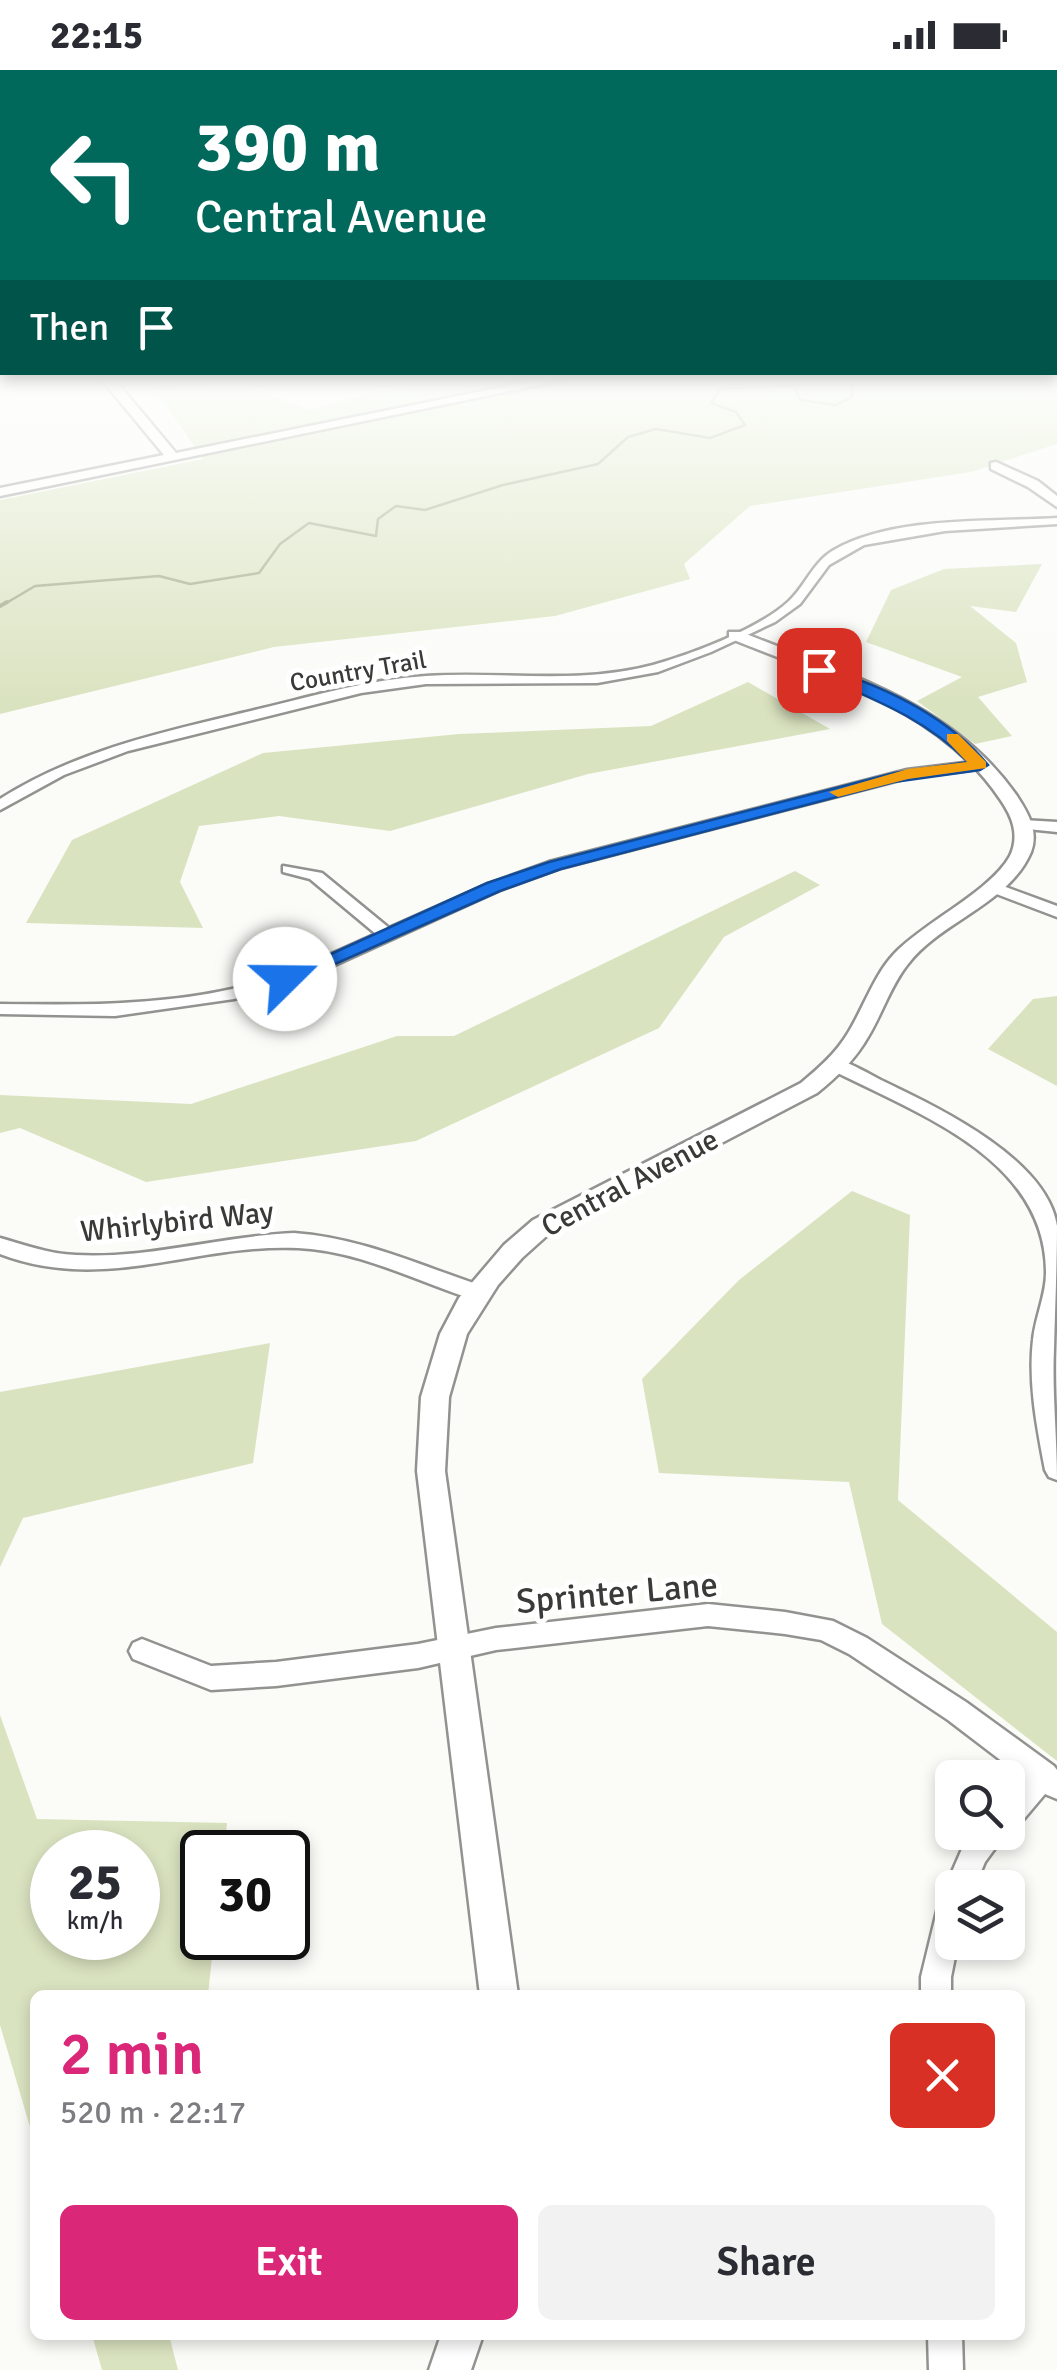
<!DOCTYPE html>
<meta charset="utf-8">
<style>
:root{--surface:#fff;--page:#f2f2f3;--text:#2b2b33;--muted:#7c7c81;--accent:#db2777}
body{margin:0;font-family:Signika,sans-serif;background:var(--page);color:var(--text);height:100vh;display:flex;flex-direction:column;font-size:38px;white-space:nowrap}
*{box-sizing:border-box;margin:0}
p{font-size:32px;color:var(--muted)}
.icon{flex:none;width:55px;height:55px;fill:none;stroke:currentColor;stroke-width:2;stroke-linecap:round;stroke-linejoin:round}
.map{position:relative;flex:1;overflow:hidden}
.drawer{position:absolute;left:30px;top:1920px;width:995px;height:350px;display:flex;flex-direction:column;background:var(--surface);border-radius:15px;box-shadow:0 5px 15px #0003}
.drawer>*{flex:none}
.hud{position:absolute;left:0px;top:0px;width:1058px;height:305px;box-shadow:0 5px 15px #0003;background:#00695c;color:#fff;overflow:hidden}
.fabs{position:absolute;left:935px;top:1690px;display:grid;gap:20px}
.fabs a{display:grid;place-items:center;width:90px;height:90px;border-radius:15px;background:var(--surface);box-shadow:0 5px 15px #0003;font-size:50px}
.speed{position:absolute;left:30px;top:1760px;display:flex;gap:20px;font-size:50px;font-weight:700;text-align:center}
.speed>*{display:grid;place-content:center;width:130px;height:130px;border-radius:50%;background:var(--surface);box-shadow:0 5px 15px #0003;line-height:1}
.speed small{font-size:25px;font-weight:400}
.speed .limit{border:5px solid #111;border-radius:15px;background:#fff;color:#111}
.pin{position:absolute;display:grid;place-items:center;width:85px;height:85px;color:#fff;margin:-42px;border-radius:20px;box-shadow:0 5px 15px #0006}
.me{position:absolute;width:110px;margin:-55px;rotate:68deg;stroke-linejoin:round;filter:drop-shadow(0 0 8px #0008)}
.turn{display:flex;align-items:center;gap:35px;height:210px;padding:0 30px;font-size:45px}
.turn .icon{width:130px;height:130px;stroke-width:2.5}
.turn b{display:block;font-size:70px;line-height:85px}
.then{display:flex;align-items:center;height:95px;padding:0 30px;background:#0003;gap:20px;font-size:38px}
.round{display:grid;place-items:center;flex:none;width:105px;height:105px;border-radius:15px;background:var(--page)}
.headline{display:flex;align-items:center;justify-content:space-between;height:170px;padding:0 30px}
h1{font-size:60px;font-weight:600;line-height:75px;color:var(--accent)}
.button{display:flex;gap:20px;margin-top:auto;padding:20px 30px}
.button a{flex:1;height:115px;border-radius:15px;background:var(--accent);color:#fff;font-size:40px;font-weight:600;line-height:115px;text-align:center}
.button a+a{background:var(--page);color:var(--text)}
.status{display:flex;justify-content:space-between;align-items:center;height:70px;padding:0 50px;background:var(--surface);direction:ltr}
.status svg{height:28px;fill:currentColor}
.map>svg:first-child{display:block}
.green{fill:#dae3c0;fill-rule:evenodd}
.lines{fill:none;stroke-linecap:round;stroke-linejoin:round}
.stream-far1{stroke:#9fa886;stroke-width:2.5}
.stream{stroke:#9fa886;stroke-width:4}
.minor-casing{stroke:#929390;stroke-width:5}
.tertiary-casing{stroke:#929390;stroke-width:5}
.minor{fill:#fff;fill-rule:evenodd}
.tertiary{fill:#fff;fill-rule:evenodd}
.route{fill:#1a73e8;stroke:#114b97;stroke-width:2.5}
.slow{fill:#f59e0b}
.labels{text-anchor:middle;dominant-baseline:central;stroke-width:10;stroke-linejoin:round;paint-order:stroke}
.far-street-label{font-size:25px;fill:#3a3b39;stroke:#fff}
.street-label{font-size:30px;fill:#3a3b39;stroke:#fff}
.near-street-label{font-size:35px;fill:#3a3b39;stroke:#fff}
</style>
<div class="status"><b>22:15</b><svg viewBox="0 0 49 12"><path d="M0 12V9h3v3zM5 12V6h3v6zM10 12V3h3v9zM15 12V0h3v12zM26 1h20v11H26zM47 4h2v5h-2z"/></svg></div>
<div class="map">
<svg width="1057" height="2300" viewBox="0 0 1057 2300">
<rect width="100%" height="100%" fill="#fbfcf8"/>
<path class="green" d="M 442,310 L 1057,311 L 1057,374 L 971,402 L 750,436 L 684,494 L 690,509 L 555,546 L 274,577 L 0,644 L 0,430 L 203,389 L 153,316 L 253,319 L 310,340 L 364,325 Z
M 1042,494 L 1016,542 L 970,536 L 1016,573 L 1027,612 L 978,627 L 1012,666 L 975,674 L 917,631 L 962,607 L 866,572 L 891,520 L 944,499 Z
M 748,612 L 830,659 L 588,704 L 390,761 L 279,746 L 199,756 L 180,812 L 203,858 L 26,853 L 72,770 L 263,683 L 459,664 L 651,656 Z
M 795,801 L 820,815 L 724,867 L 659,958 L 416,1071 L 146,1112 L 20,1058 L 0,1063 L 0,1025 L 191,1034 L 397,966 L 454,966 Z
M 1057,926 L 1057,1016 L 988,979 L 1033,929 Z
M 852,1121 L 910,1145 L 898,1430 L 1057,1562 L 1057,1691 L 882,1554 L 849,1412 L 659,1403 L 642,1309 L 739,1210 Z
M 270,1273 L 253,1393 L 23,1448 L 0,1497 L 0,1322 Z
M 0,1645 L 37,1749 L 227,1753 L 224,1782 L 202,1782 L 202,1868 L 214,1868 L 208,1925 L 35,1925 L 35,2074 L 0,1955 ZM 52,1782 L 138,1782 L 138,1868 L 52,1868 Z
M 92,2265 L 169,2265 L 178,2300 L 102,2300 Z"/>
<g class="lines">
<path class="stream-far1" d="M 3,535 L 35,516 L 159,506 L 190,514 L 259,503 L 280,474 L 309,453 L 376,466 L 378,449 L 396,436 L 425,440 L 503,415 L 598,394 L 628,367 L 656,359 L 710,368 L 745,355 L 736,342 L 711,333 L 720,319 L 794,315 L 800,330 L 836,335 L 852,327 L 852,310"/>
<path class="stream" d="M 0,536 L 7,532"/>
<defs>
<path id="minor" d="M 1057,448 L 1057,454 L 945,461 L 864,475 L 829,495 L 800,534 L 775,552 L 711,582 L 658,602 L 597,613 L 426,614 L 361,623 L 128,681 L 64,705 L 0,740 L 0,729 C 80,678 172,660 263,638 C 317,625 371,609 426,606 C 502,601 579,615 653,595 C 692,584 759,559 789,531 C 806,515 813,492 834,480 C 893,446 990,452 1057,448 Z
M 980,691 L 987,695 L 985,698 L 907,708 L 561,798 L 500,820 L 315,904 L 234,929 L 115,946 L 0,944 L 0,934 C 78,935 155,936 232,919 C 282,908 329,885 376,864 L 310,809 L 283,802 L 283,796 L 322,803 L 389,858 L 488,814 L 549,792 L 907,700 Z
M 1023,750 L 1057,752 L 1057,762 L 1018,758 L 1018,752 Z
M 992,812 L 1057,836 L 1057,847 L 986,820 L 984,817 Z
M 836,989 C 853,994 869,1004 885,1012 C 939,1038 1047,1089 1057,1156 C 1057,1195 1055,1239 1054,1279 C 1052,1322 1057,1366 1057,1410 L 1049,1407 L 1045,1400 C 1037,1358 1028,1313 1033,1270 C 1035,1248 1046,1225 1046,1203 C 1046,1087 915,1043 830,999 L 827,995 Z
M 294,1163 C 362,1168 419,1195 482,1216 L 485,1222 L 482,1228 L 475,1230 C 415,1211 361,1181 298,1178 C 195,1173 105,1224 0,1184 L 0,1168 C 25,1175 49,1184 76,1185 C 149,1189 221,1166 294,1163 Z
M 708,1534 L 785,1542 L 833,1551 L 867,1568 L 966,1632 L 1054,1696 L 1057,1700 L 1057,1729 L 1045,1724 L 1018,1756 L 1008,1759 L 1008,1726 L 1024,1708 L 948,1650 L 849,1584 L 821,1570 L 785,1564 L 708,1556 L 496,1580 L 418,1598 L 276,1616 L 211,1620 L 133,1589 L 129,1581 L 133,1573 L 142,1569 L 211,1596 L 276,1592 L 418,1574 L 496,1558 Z
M 974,1762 L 1007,1762 L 985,1792 L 974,1818 L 952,1818 L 952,1872 L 958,1872 L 951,1907 L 951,1925 L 921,1925 L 921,1907 L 938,1837 L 942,1827 L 948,1825 L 945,1818 L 965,1772 Z
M 928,2265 L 962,2265 L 963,2300 L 929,2300 Z"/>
<path id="tertiary" d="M 102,310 L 115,310 L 176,383 L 537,310 L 563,310 L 0,426 L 0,418 L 164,385 Z
M 996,392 L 1038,411 L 1057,426 L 1057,437 L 1028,417 L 991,399 L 991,393 Z
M 729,562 L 741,562 C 842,603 951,631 1017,726 C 1028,743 1039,761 1031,782 C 1009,834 941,851 908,894 C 891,915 882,944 868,967 C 855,990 837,1007 817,1023 L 551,1162 L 522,1188 L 498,1215 L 467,1264 L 449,1327 L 445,1401 L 518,1925 L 480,1925 L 417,1401 L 421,1327 L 440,1264 L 459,1228 L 504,1175 L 533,1150 L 801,1013 C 819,998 836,983 848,963 C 863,939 874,905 894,884 C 923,853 991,821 1010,786 C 1020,765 1012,746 1000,729 C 938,637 827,608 729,568 Z
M 441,2265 L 483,2265 L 471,2300 L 429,2300 Z"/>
</defs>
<use href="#minor" class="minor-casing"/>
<use href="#tertiary" class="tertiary-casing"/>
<use href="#minor" class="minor"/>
<use href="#tertiary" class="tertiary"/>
</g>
<linearGradient id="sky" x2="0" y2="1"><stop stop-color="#8bafc1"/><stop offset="0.49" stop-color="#fdfefc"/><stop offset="1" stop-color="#fdfefc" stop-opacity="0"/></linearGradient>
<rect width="1057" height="632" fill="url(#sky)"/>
<path class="route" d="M 819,596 C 881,615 947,645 988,695 L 980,700 L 894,712 L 561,799 L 500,821 L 292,913 L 285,915 L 276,909 L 487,813 L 549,792 L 894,703 L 968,692 C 924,647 870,628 814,603 L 812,600 Z"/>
<path class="slow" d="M 947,664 L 958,664 L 986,692 L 986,698 L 908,709 L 838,727 L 829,722 L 908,699 L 967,692 L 947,671 Z"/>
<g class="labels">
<g class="far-street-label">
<text transform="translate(358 601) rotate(-10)">Country Trail</text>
</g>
<g class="street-label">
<text transform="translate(630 1113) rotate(-28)">Central Avenue</text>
<text transform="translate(177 1152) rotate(-6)">Whirlybird Way</text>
</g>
<g class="near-street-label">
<text transform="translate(617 1523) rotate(-5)">Sprinter Lane</text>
</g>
</g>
</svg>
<div class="fabs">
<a><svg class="icon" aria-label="search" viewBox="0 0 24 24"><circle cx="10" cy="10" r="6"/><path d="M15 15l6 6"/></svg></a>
<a><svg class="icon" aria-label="layers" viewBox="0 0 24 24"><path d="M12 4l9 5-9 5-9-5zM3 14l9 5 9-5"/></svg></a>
</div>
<div class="speed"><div>25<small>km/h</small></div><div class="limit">30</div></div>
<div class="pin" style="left:819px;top:600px;background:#d93025"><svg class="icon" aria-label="arrive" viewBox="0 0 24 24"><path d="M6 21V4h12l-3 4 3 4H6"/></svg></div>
<svg class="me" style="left:285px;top:909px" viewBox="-20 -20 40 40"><circle r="19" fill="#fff"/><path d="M0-13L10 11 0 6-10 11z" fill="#1a73e8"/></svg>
<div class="hud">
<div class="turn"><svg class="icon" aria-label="left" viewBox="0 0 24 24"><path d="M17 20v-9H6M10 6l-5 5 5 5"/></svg><div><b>390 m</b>Central Avenue</div></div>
<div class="then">Then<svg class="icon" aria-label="arrive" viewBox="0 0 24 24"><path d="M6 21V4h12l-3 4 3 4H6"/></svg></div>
</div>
<section class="drawer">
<div class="headline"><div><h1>2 min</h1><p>520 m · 22:17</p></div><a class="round" style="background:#d93025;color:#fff"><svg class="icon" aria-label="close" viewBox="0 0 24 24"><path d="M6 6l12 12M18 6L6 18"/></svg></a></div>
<div class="button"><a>Exit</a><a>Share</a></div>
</section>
</div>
